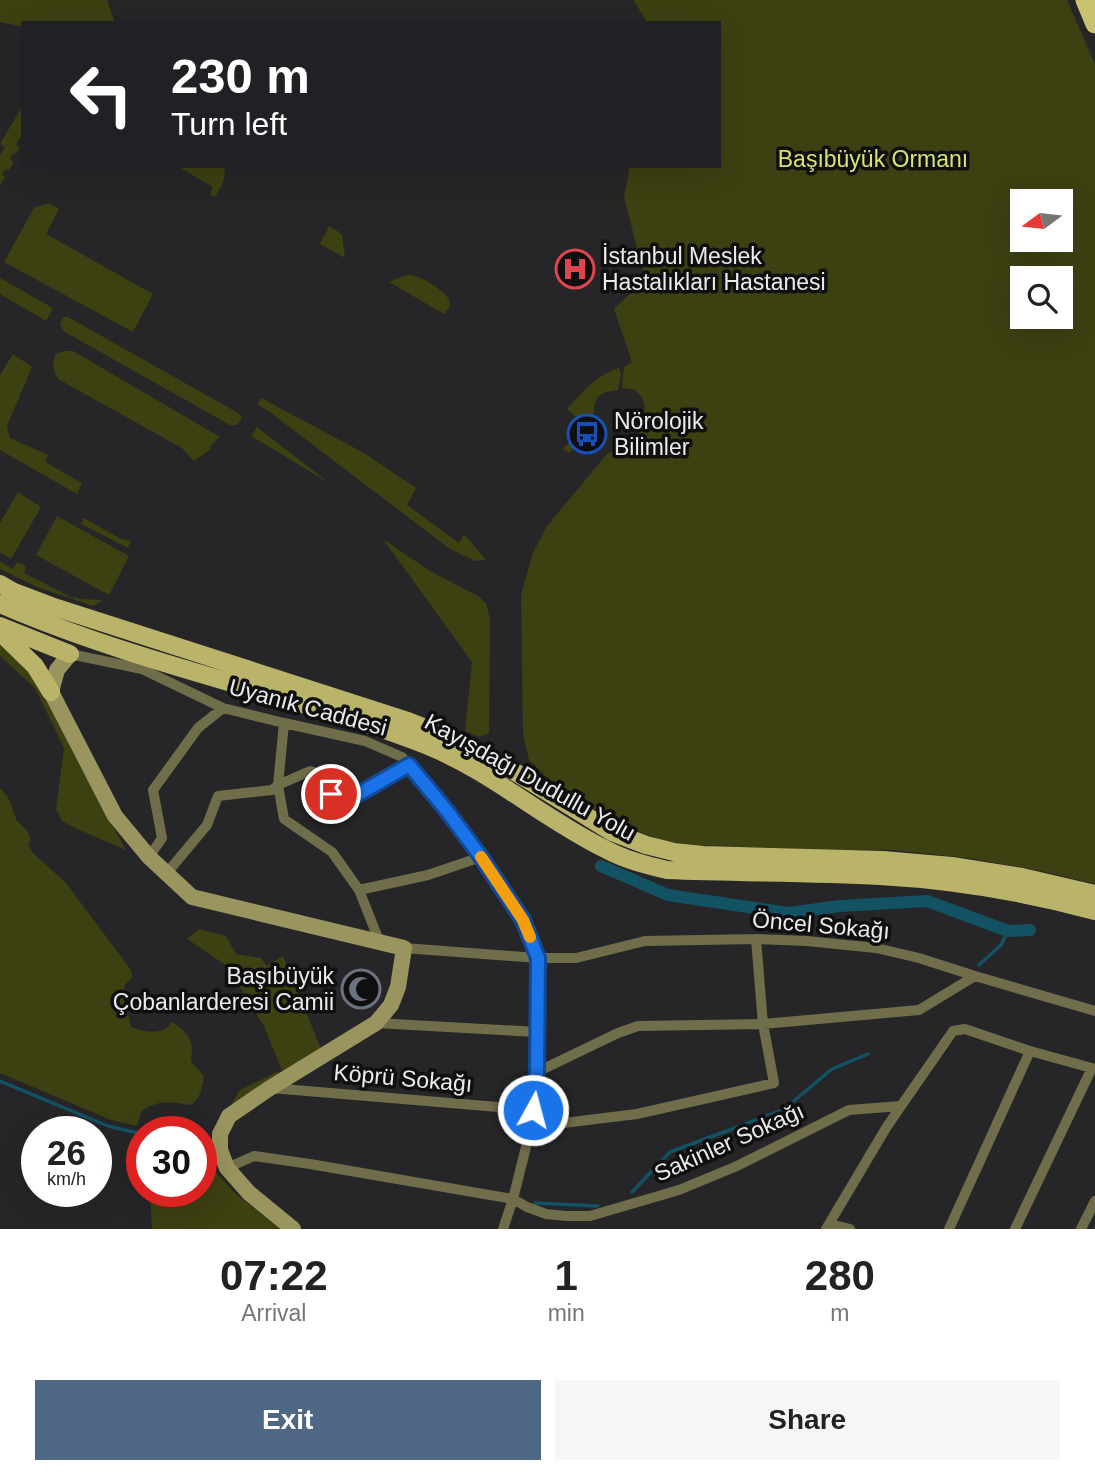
<!DOCTYPE html>
<meta charset="utf-8">
<style>
:root{--surface:#fff;--page:#f6f6f6;--text:#222;--muted:#767676;--accent:#4e6784}
body{margin:0;font-family:Arial,sans-serif;background:var(--page);color:var(--text);height:100vh;display:flex;flex-direction:column;font-size:26px;white-space:nowrap}
*{box-sizing:border-box;margin:0}
p{font-size:23px;color:var(--muted)}
.icon{flex:none;width:38px;height:38px;fill:none;stroke:currentColor;stroke-width:2;stroke-linecap:round;stroke-linejoin:round}
.map{position:relative;height:1229px;overflow:hidden}
.details{display:flex;flex-direction:column;background:var(--surface);flex:1}
.details>*{flex:none}
.banner{position:absolute;left:21px;top:21px;width:700px;height:147px;border-radius:0px;box-shadow:0 7px 28px #0002;background:#202124;color:#fff;overflow:hidden}
.needle{width:46px;rotate:255deg}
.controls{position:absolute;left:1010px;top:189px;display:grid;gap:14px}
.controls a{display:grid;place-items:center;width:63px;height:63px;border-radius:0px;background:var(--surface);box-shadow:0 7px 28px #0002;font-size:35px}
.speed{position:absolute;left:21px;top:1116px;display:flex;gap:14px;font-size:35px;font-weight:700;text-align:center}
.speed>*{display:grid;place-content:center;width:91px;height:91px;border-radius:50%;background:var(--surface);box-shadow:0 7px 28px #0002;line-height:1}
.speed small{font-size:18px;font-weight:400}
.speed .limit{border:10px solid #d22;background:#fff;color:#111}
.pin{position:absolute;display:grid;place-items:center;width:60px;height:60px;color:#fff;margin:-30px;border:4px solid #fff;border-radius:50%;box-shadow:0 2px 7px #0007}
.me{position:absolute;width:77px;margin:-38px;rotate:7deg;stroke-linejoin:round;filter:drop-shadow(0 0 5px #0008)}
.turn{display:flex;align-items:center;gap:24px;height:147px;padding:0 35px;font-size:32px}
.turn .icon{width:91px;height:91px;stroke-width:2.5}
.turn b{display:block;font-size:49px;line-height:60px}
.eta{display:flex;justify-content:space-evenly;align-items:center;height:119px;text-align:center}
.eta b{font-size:42px;font-weight:700;line-height:49px}
.button{display:flex;gap:14px;margin-top:auto;padding:14px 35px}
.button a{flex:1;height:80px;border-radius:0px;background:var(--accent);color:#fff;font-size:28px;font-weight:700;line-height:80px;text-align:center}
.button a+a{background:var(--page);color:var(--text)}
.map>svg:first-child{display:block}
.green{fill:#3d4011;fill-rule:evenodd}
.lines{fill:none;stroke-linecap:round;stroke-linejoin:round}
.stream{stroke:#125262;stroke-width:3.5}
.canal{stroke:#125262;stroke-width:12}
.minor{stroke:#706d4b;stroke-width:10}
.secondary{stroke:#9a955e;stroke-width:16}
.primary{stroke:#bab46b;stroke-width:18}
.trunk{stroke:#c9c271;stroke-width:19}
.route-casing{stroke:#114b97;stroke-width:18}
.route{stroke:#1a73e8;stroke-width:12}
.slow{stroke:#f59e0b;stroke-width:12}
.labels{text-anchor:middle;dominant-baseline:central;stroke-width:7;stroke-linejoin:round;paint-order:stroke}
.park-label{font-size:23px;fill:#d8e26e;stroke:#0f0f10}
.poi-label{font-size:23px;fill:#ebebed;stroke:#0f0f10;text-anchor:start}
.street-label{font-size:23px;fill:#ebebed;stroke:#0f0f10}
</style>
<div class="map">
<svg width="1095" height="1229" viewBox="0 0 1095 1229">
<rect width="100%" height="100%" fill="#262628"/>
<path class="green" d="M 0,0 L 107,0 L 115,23 L 23,23 L 23,27 L 0,22 Z
M 634,0 L 1067,0 L 1095,64 L 1095,884 L 1041,871 L 968,858 L 892,850 L 816,850 L 695,845 L 663,841 L 616,823 L 554,784 L 529,760 L 523,734 L 521,595 L 533,553 L 547,526 L 607,454 L 635,437 L 641,429 L 645,407 L 642,397 L 635,390 L 622,388 L 624,367 L 632,362 L 614,309 L 645,279 L 624,197 L 630,166 L 719,166 L 719,23 L 647,23 ZM 1022,201 L 1060,201 L 1060,240 L 1022,240 ZM 1022,278 L 1060,278 L 1060,317 L 1022,317 Z
M 23,105 L 23,139 L 20,138 L 16,145 L 20,147 L 16,154 L 14,153 L 10,159 L 14,162 L 9,170 L 6,169 L 2,175 L 5,177 L 0,186 L 0,156 L 5,147 L 0,144 Z
M 177,166 L 223,166 C 229,176 220,188 215,197 L 210,194 L 213,187 Z
M 49,203 L 59,209 L 46,234 L 153,294 L 133,332 L 4,262 L 34,208 Z
M 329,226 L 342,234 L 345,258 L 320,244 Z
M 407,275 C 420,274 444,290 450,301 L 449,308 L 444,314 L 389,282 Z
M 0,278 L 53,308 L 46,321 L 0,294 Z
M 63,317 L 68,317 L 238,413 L 241,415 L 241,420 L 237,425 L 230,425 L 63,331 L 60,325 Z
M 64,351 L 73,351 L 220,437 L 210,446 L 211,449 L 194,461 L 182,448 L 58,379 C 53,369 51,365 56,354 Z
M 13,354 L 32,367 L 7,426 L 10,438 L 48,455 L 45,462 L 82,483 L 77,494 L 0,450 L 0,375 Z
M 619,368 L 621,374 L 618,390 C 587,393 599,406 590,426 C 585,436 577,445 569,453 L 563,449 L 585,425 L 567,409 C 582,393 597,374 619,368 Z
M 261,398 L 364,453 L 416,488 L 407,505 L 459,543 L 464,534 L 486,560 L 475,561 L 450,549 L 271,413 L 257,404 Z
M 257,427 L 329,483 L 251,436 Z
M 18,492 L 41,507 L 11,559 L 0,552 L 0,523 Z
M 57,516 L 129,556 L 109,595 L 36,555 Z
M 84,518 L 121,539 L 131,541 L 128,548 L 81,524 Z
M 383,539 L 430,571 L 478,596 L 486,603 L 490,619 L 489,733 L 479,737 L 465,731 L 472,662 Z
M 0,561 L 13,569 L 17,562 L 26,566 L 24,573 L 73,598 L 74,597 L 82,599 L 103,600 L 93,606 L 37,587 L 0,569 Z
M 0,642 L 9,650 L 39,683 L 75,757 L 126,850 L 77,829 L 62,821 L 56,809 L 64,748 L 35,688 L 0,656 Z
M 0,788 L 8,797 L 17,821 L 27,830 L 31,839 L 28,845 L 32,852 L 66,883 L 131,970 L 132,977 L 124,986 C 128,999 127,1014 131,1027 C 139,1030 154,1034 162,1030 C 166,1029 169,1025 172,1022 C 181,1027 192,1037 192,1049 C 192,1053 191,1057 191,1061 L 204,1076 C 202,1087 201,1098 191,1105 C 172,1102 157,1099 141,1112 L 137,1126 L 111,1120 L 0,1073 Z
M 199,929 L 226,936 L 236,954 L 261,958 L 267,966 L 283,956 L 321,1049 L 283,1073 L 264,1026 L 227,966 L 187,939 Z
M 279,1071 L 279,1079 L 229,1112 L 213,1143 L 211,1155 L 215,1171 L 236,1194 L 280,1229 L 152,1229 L 150,1192 L 201,1192 L 201,1162 L 208,1160 L 206,1150 L 209,1142 L 240,1090 Z"/>
<g class="lines">
<path class="stream" d="M 979,965 L 1001,945 L 1008,931
M 0,1081 L 108,1126 L 142,1134
M 632,1192 L 670,1152 L 783,1110 L 832,1069 L 868,1054
M 535,1203 L 598,1206"/>
<path class="canal" d="M 601,866 L 668,895 L 788,913 L 840,906 L 927,901 L 1008,931 L 1030,930"/>
<path class="minor" d="M 70,654 L 142,669 L 223,708 L 284,723 L 365,741 L 402,757 L 447,811 L 481,857 L 523,920 L 538,958 L 537,1072 L 533,1110 L 531,1127 L 513,1199 L 503,1229
M 284,723 L 278,785 L 284,819 L 332,852 L 359,890 L 380,943
M 149,857 L 162,838 L 153,790 L 198,728 L 223,708
M 166,874 L 207,825 L 218,796 L 272,790 L 278,785 L 310,771 L 314,772 L 331,794 L 342,797 L 357,795 L 409,765
M 359,890 L 428,875 L 481,857
M 404,948 L 538,958 L 576,958 L 645,941 L 756,939 L 807,941 L 876,948 L 919,958 L 975,976 L 1095,1011
M 376,1023 L 537,1032
M 537,1072 L 618,1033 L 638,1026 L 763,1024 L 919,1010 L 975,976
M 271,1088 L 533,1110
M 901,1106 L 953,1031 L 965,1029 L 1030,1051
M 531,1127 L 637,1114 L 774,1083 L 763,1024 L 756,939
M 227,1168 L 254,1156 L 310,1164 L 513,1199 L 527,1207 L 546,1214 L 566,1216 L 590,1216 L 679,1190 L 737,1166 L 849,1110 L 901,1106 L 886,1128 L 826,1229
M 830,1224 L 850,1229
M 949,1229 L 1030,1051 L 1095,1069
M 1015,1229 L 1092,1068
M 1081,1229 L 1095,1201"/>
<path class="secondary" d="M 70,654 L 57,670 L 51,692 L 115,816 L 149,857 L 192,897 L 404,948 L 398,987 L 391,1005 L 376,1023 L 270,1088 L 229,1116 L 220,1134 L 220,1150 L 227,1168 L 249,1193 L 293,1229"/>
<path class="primary" d="M 0,584 L 14,592 L 51,606 L 408,721 L 441,734 L 510,769 L 612,832 L 646,845 L 674,852 L 703,855 L 883,860 L 952,866 L 1022,877 L 1095,894
M 0,604 C 92,644 191,671 287,699 C 335,714 382,727 428,746 C 492,772 545,820 607,850 C 626,860 646,865 667,870 C 738,873 809,872 880,876 C 952,880 1025,892 1095,911
M 0,626 L 70,654
M 0,632 L 35,666 L 51,692"/>
<path class="trunk" d="M 1085,0 L 1095,24"/>
</g>
<g class="lines">
<defs>
<path id="route" d="M 331,794 L 342,797 L 357,795 L 409,765 L 447,811 L 481,857 L 523,920 L 538,958 L 537,1072 L 533,1110"/>
</defs>
<use href="#route" class="route-casing"/>
<use href="#route" class="route"/>
<path class="slow" d="M 481,857 L 523,920 L 530,937"/>
</g>
<defs>
<symbol id="hospital-ring" viewBox="-11 -11 22 22"><circle r="9.5" fill="#0f0f10" stroke="#e0444e" stroke-width="1.5"/><path d="M-5-5h3v3.5h4V-5h3V5h-3V1.5h-4V5h-3Z" fill="#e0444e"/></symbol>
<symbol id="bus-ring" viewBox="-11 -11 22 22"><circle r="9.5" fill="#0f0f10" stroke="#1a4fb4" stroke-width="1.5"/><path d="M-5-6H5V4H4V6H2V4H-2V6H-4V4H-5ZM-3.5-4V0h7V-4ZM-3.5 1.2v1.5H-2V1.2ZM2 1.2v1.5H3.5V1.2Z" fill="#1a4fb4"/></symbol>
<symbol id="mosque-ring" viewBox="-11 -11 22 22"><circle r="9.5" fill="#0f0f10" stroke="#6b7280" stroke-width="1.5"/><path d="M3.5-4.9A6 6 0 1 0 3.5 4.9A5 5 0 1 1 3.5-4.9Z" fill="#6b7280"/></symbol>
</defs>
<g fill-rule="evenodd">
<use href="#hospital-ring" x="553" y="247" width="44" height="44"/>
<use href="#bus-ring" x="565" y="412" width="44" height="44"/>
<use href="#mosque-ring" x="339" y="967" width="44" height="44"/>
</g>
<g class="labels">
<g class="park-label">
<text x="873" y="159">Başıbüyük Ormanı</text>
</g>
<g class="poi-label">
<text x="602" y="256">İstanbul Meslek<tspan x="602" dy="26">Hastalıkları Hastanesi</tspan></text>
<text x="614" y="421">Nörolojik<tspan x="614" dy="26">Bilimler</tspan></text>
<text x="334" y="976" text-anchor="end">Başıbüyük<tspan x="334" dy="26">Çobanlarderesi Camii</tspan></text>
</g>
<g class="street-label">
<text transform="translate(308 707) rotate(15)">Uyanık Caddesi</text>
<text transform="translate(530 777) rotate(29)">Kayışdağı Dudullu Yolu</text>
<text transform="translate(821 925) rotate(5)">Öncel Sokağı</text>
<text transform="translate(403 1078) rotate(5)">Köprü Sokağı</text>
<text transform="translate(729 1142) rotate(-24)">Sakinler Sokağı</text>
</g>
</g>
</svg>
<div class="controls">
<a><svg class="needle" viewBox="-14 -14 28 28"><path d="M0-13l5 13h-10z" fill="#e53935"/><path d="M0 13l5-13h-10z" fill="#767676"/></svg></a>
<a><svg class="icon" aria-label="search" viewBox="0 0 24 24"><circle cx="10" cy="10" r="6"/><path d="M15 15l6 6"/></svg></a>
</div>
<div class="speed"><div>26<small>km/h</small></div><div class="limit">30</div></div>
<div class="pin" style="left:331px;top:794px;background:#d93025"><svg class="icon" aria-label="arrive" viewBox="0 0 24 24"><path d="M6 21V4h12l-3 4 3 4H6"/></svg></div>
<svg class="me" style="left:533px;top:1110px" viewBox="-20 -20 40 40"><circle r="17" fill="#1a73e8" stroke="#fff" stroke-width="3"/><path d="M0-11L8 9 0 5-8 9z" fill="#fff"/></svg>
<div class="banner">
<div class="turn"><svg class="icon" aria-label="left" viewBox="0 0 24 24"><path d="M17 20v-9H6M10 6l-5 5 5 5"/></svg><div><b>230 m</b>Turn left</div></div>
</div>
</div>
<section class="details">
<div class="eta">
<div><b>07:22</b><p>Arrival</p></div>
<div><b>1</b><p>min</p></div>
<div><b>280</b><p>m</p></div>
</div>
<div class="button"><a>Exit</a><a>Share</a></div>
</section>
